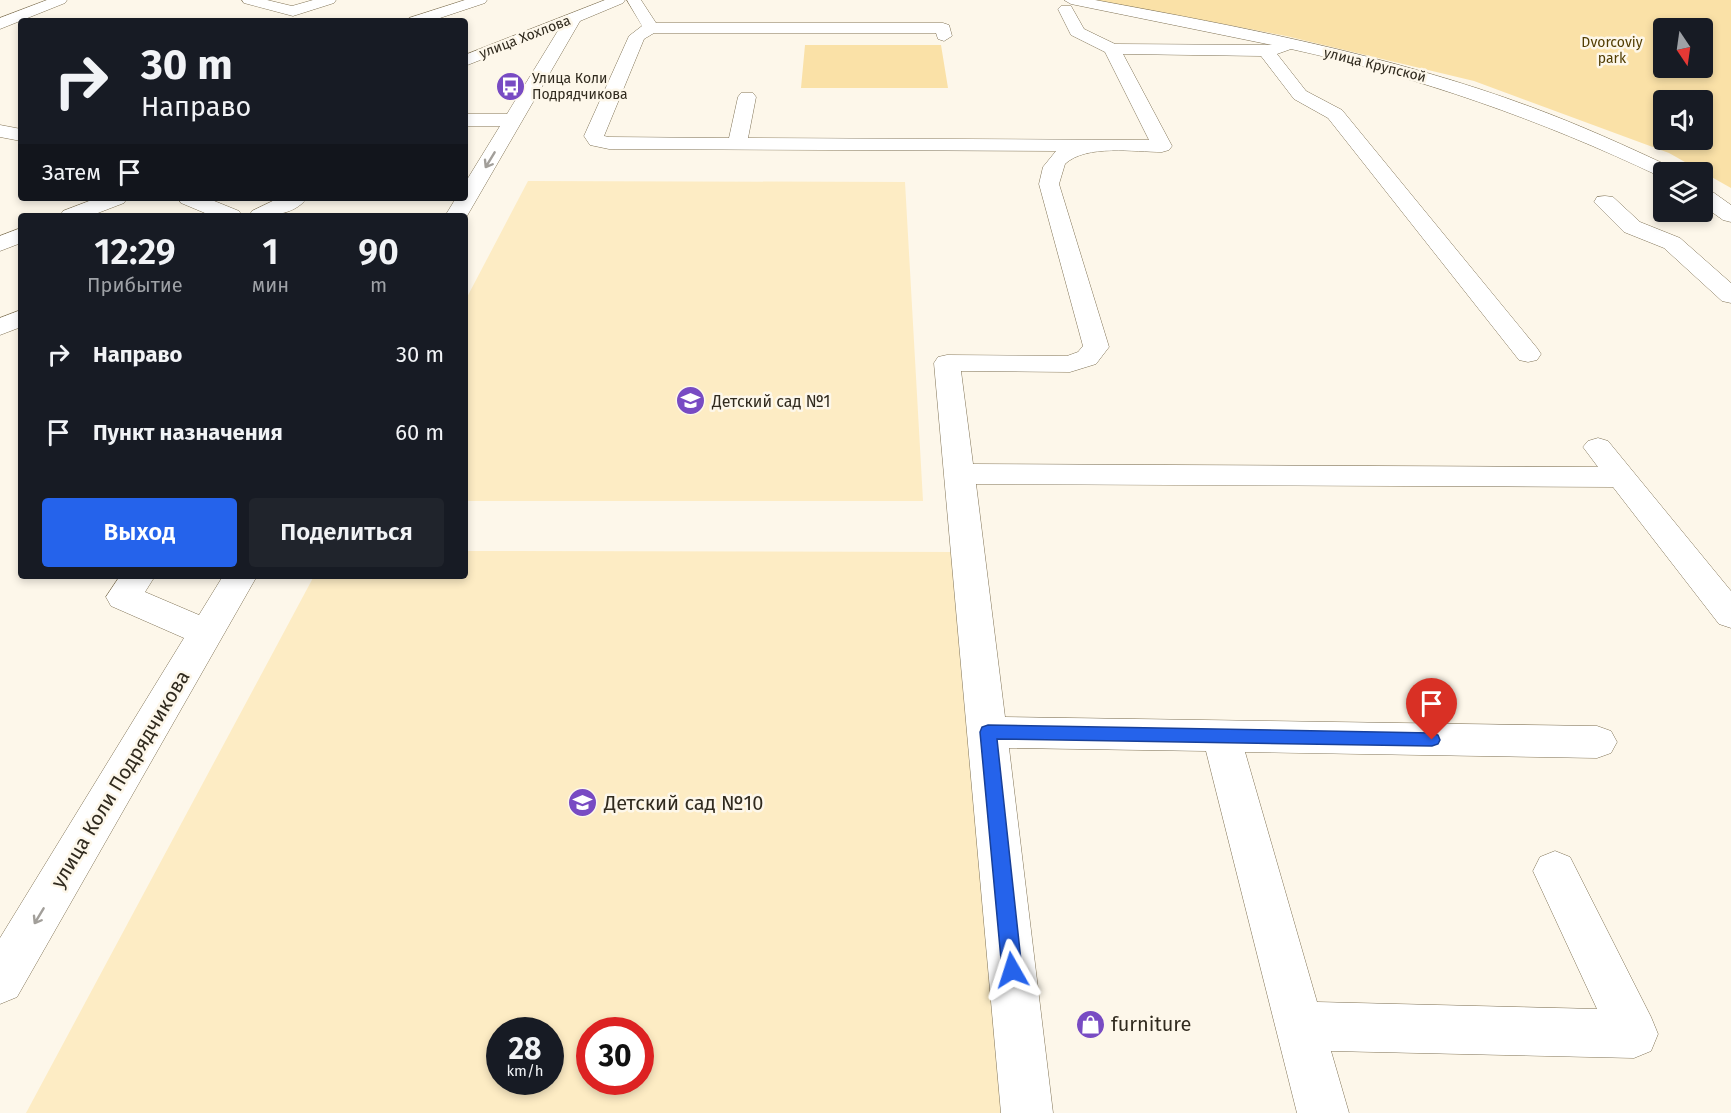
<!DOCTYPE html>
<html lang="ru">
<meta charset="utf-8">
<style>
:root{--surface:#171b24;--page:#20242c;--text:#f1f3f6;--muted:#9ea1a6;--accent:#2563eb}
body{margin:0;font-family:"Fira Sans",sans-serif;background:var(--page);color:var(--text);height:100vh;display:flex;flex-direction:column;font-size:22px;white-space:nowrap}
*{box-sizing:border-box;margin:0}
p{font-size:20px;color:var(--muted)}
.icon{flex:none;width:33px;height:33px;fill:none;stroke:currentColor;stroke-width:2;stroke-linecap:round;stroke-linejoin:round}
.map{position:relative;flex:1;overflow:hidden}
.drawer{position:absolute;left:18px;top:213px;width:450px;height:366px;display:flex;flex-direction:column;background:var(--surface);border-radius:6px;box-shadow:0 3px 9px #0003}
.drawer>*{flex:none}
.top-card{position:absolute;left:18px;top:18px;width:450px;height:183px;border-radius:6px;box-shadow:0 3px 9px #0003;background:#171b24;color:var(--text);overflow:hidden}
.needle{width:39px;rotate:167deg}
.fabs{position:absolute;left:1653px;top:18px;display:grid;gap:12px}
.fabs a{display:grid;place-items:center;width:60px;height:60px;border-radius:6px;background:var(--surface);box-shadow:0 3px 9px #0003;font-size:30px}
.speed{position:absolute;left:486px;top:1017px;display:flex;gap:12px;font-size:30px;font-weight:700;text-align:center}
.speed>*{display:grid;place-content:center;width:78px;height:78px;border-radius:50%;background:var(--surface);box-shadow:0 3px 9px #0003;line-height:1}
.speed small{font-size:15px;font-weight:400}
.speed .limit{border:9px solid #d22;background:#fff;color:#111}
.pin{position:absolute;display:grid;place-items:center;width:51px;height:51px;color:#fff;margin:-62px -26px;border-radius:50% 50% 50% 0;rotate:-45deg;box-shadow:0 0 6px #0007}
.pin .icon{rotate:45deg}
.me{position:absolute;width:66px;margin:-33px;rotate:354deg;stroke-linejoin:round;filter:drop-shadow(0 0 4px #0008)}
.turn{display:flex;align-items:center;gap:21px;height:126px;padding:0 24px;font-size:27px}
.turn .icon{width:78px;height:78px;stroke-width:2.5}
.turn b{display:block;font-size:42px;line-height:51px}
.then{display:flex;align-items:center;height:57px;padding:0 24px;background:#0003;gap:12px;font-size:22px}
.eta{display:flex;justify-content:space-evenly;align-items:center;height:102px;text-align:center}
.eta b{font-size:36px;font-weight:600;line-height:42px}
.cta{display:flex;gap:12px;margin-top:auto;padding:12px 24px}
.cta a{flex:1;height:69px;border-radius:6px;background:var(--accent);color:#fff;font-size:24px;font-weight:600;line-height:69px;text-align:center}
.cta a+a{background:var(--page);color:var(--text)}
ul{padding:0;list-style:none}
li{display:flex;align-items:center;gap:18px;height:78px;padding:0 24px}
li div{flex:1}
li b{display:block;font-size:22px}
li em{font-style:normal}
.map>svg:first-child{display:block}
.built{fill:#fdecc4;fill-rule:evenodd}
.green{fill:#fae1a7;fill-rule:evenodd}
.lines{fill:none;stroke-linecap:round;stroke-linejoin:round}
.minor-casing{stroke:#807356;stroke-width:1}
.minor{fill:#fff;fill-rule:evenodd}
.oneway{stroke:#a29f9a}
.route{fill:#2563eb;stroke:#184099;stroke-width:1.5}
.labels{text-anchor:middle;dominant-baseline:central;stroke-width:5;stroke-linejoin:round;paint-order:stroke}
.far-street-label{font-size:14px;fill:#302a1e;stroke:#fdf7ea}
.far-park-label{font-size:14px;fill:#513d03;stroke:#fdf7ea}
.far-poi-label{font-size:14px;fill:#302a1e;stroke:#fdf7ea;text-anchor:start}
.poi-label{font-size:16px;fill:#302a1e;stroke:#fdf7ea;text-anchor:start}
.near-street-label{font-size:20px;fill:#302a1e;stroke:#fdf7ea}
.near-poi-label{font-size:20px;fill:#302a1e;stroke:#fdf7ea;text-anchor:start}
</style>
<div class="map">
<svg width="1731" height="1113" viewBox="0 0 1731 1113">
<rect width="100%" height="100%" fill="#fdf7ea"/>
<path class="built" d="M 528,181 L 905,182 L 923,501 L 465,501 L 465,301 Z
M 465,551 L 954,552 L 1001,1113 L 26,1113 L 314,576 L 465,576 ZM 500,1030 L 550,1030 L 550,1082 L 500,1082 ZM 590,1030 L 640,1030 L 640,1082 L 590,1082 Z"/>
<path class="green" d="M 1095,0 L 1731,0 L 1731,188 L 1669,153 L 1474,81 L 1286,36 ZM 1664,28 L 1702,28 L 1702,68 L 1664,68 ZM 1664,100 L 1702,100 L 1702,140 L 1664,140 Z
M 805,45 L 941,45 L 948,88 L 801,88 Z"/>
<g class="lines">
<defs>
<path id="minor" d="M 47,0 L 67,0 L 65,3 L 0,29 L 0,18 Z
M 242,0 L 267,0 L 292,6 L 313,0 L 336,0 L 334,3 L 293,16 L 244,3 Z
M 465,0 L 487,0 L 485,3 L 431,21 L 407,21 L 409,18 Z
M 605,0 L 625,0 L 623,3 L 580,21 L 467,216 L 465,219 L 465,216 L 445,216 L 456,198 L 465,198 L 465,183 L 500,126 L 465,126 L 465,114 L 507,114 L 559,29 L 465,66 L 465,55 Z
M 627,0 L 641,0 L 656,23 L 943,23 L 949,25 L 952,36 L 944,41 L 938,39 L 936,33 L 654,33 L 644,39 L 604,136 L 609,137 L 729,138 L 738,97 L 741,93 L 753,93 L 756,97 L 748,138 L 1149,140 L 1105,52 L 1071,35 L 1058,9 L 1061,6 L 1071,6 L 1084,29 L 1115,44 L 1272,45 L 1071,4 L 1064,0 L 1095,0 C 1242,27 1391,55 1531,107 C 1580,125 1626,146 1673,168 L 1676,172 L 1664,172 L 1664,178 L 1659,176 C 1541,120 1419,77 1291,49 L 1277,54 L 1306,91 L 1342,110 L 1537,348 L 1541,354 L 1537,360 L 1528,362 L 1519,360 L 1328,118 L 1294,99 L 1261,56 L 1123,54 L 1172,146 L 1169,150 L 1162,152 C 1135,152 1086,144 1065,164 L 1059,184 L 1109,347 L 1096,364 L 1070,372 L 961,371 L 973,464 L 1598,467 L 1583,447 L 1588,441 L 1598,438 L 1608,441 L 1731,591 L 1731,628 L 1719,624 L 1613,487 L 976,484 L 1005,717 L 1597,726 L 1611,731 L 1617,742 L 1611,753 L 1597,758 L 1245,752 L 1317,1002 L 1597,1009 L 1533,871 L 1540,857 L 1555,851 L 1570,857 L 1651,1017 L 1658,1034 L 1651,1051 L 1634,1058 L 1331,1051 L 1349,1113 L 1297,1113 L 1206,751 L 1009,748 L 1053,1113 L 1001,1113 L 934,363 L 938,357 L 947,355 L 1067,356 L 1078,352 L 1083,346 L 1039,184 L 1043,167 L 1056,151 L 609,149 L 590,145 L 584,136 L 629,36 L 642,26 Z
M 0,125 L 21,129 L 21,141 L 0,137 Z
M 1702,189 L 1710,190 L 1731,205 L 1731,222 L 1723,220 L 1702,205 Z
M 1605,196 L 1613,197 L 1640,222 L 1680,238 L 1731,283 L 1731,303 L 1722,301 L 1664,248 L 1624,232 L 1594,202 L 1597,197 Z
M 97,198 L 127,198 L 124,203 L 90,216 L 60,216 L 63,211 Z
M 178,198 L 207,198 L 239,211 L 242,216 L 212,216 L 181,203 Z
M 279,198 L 307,198 C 294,216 268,216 249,216 L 252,211 Z
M 21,228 L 21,243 L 0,251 L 0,236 Z
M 21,310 L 21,327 L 0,335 L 0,318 Z
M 120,576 L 155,576 L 145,592 L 199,615 L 223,576 L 257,576 L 17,997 L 0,1004 L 0,938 L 184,638 L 111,606 L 106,597 Z"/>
</defs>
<use href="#minor" class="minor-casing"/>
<use href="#minor" class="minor"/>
</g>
<defs><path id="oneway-shaft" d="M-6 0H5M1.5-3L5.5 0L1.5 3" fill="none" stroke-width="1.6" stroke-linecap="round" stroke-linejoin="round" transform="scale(1.5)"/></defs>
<g class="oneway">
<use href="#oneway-shaft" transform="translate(490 160) rotate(121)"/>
<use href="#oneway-shaft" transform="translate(39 916) rotate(121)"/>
</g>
<path class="route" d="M 988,725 L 1432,733 L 1438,735 L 1440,740 L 1438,744 L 1432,746 L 997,739 L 1022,970 L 1019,977 L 1012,979 L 1005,977 L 1002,970 L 980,732 L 982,727 Z"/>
<defs>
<symbol id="bus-disc" viewBox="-11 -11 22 22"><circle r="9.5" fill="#784bc3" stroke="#fdf7ea"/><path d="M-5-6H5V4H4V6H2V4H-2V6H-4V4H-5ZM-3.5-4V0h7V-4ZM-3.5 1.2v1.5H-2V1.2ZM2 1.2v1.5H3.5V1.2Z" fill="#fff"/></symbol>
<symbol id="school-disc" viewBox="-11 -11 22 22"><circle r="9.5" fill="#784bc3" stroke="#fdf7ea"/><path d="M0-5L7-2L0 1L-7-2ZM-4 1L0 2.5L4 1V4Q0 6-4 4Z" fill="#fff"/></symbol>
<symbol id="shop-disc" viewBox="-11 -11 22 22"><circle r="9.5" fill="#784bc3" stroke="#fdf7ea"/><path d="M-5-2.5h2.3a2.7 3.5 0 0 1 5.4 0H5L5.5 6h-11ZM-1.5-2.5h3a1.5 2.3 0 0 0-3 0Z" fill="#fff"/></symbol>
</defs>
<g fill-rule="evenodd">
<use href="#bus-disc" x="494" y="70" width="33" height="33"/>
<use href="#school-disc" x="674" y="384" width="33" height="33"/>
<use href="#school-disc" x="566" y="786" width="33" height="33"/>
<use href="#shop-disc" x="1074" y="1008" width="33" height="33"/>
</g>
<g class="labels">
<g class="far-street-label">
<text transform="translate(525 37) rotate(-21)">улица Хохлова</text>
<text transform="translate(1375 65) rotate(14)">улица Крупской</text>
</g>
<g class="far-park-label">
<text x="1612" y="42">Dvorcoviy<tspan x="1612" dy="16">park</tspan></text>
</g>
<g class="far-poi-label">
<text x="532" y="78">Улица Коли<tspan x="532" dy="16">Подрядчикова</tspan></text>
</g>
<g class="poi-label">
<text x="712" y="401">Детский сад №1</text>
</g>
<g class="near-street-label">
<text transform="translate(120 779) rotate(-59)">улица Коли Подрядчикова</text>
</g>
<g class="near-poi-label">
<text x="604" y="803">Детский сад №10</text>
<text x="1111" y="1024">furniture</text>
</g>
</g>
</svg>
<div class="fabs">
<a><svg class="needle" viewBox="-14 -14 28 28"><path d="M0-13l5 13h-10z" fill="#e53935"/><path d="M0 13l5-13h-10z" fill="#9ea1a6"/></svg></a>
<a><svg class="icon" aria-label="sound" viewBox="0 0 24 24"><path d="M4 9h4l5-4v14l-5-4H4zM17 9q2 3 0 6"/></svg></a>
<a><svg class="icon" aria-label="layers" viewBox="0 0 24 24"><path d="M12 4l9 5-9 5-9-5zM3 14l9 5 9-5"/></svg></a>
</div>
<div class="speed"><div>28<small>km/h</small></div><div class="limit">30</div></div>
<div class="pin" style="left:1432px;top:740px;background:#d93025"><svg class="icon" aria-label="arrive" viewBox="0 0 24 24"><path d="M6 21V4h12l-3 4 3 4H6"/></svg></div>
<svg class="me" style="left:1012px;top:970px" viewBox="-20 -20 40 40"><path d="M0-17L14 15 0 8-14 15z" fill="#2563eb" stroke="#fff" stroke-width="4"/></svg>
<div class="top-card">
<div class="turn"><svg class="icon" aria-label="right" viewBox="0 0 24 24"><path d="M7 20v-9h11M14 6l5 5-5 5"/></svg><div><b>30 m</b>Направо</div></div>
<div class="then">Затем<svg class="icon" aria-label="arrive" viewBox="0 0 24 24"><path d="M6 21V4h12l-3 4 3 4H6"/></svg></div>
</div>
<section class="drawer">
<div class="eta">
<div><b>12:29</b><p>Прибытие</p></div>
<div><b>1</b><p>мин</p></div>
<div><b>90</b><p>m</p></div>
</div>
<ul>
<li><svg class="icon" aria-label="right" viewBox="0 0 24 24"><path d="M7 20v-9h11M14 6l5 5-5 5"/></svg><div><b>Направо</b></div><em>30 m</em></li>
<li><svg class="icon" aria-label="arrive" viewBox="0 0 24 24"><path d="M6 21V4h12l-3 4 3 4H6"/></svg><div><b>Пункт назначения</b></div><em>60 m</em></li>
</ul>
<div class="cta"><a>Выход</a><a>Поделиться</a></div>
</section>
</div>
